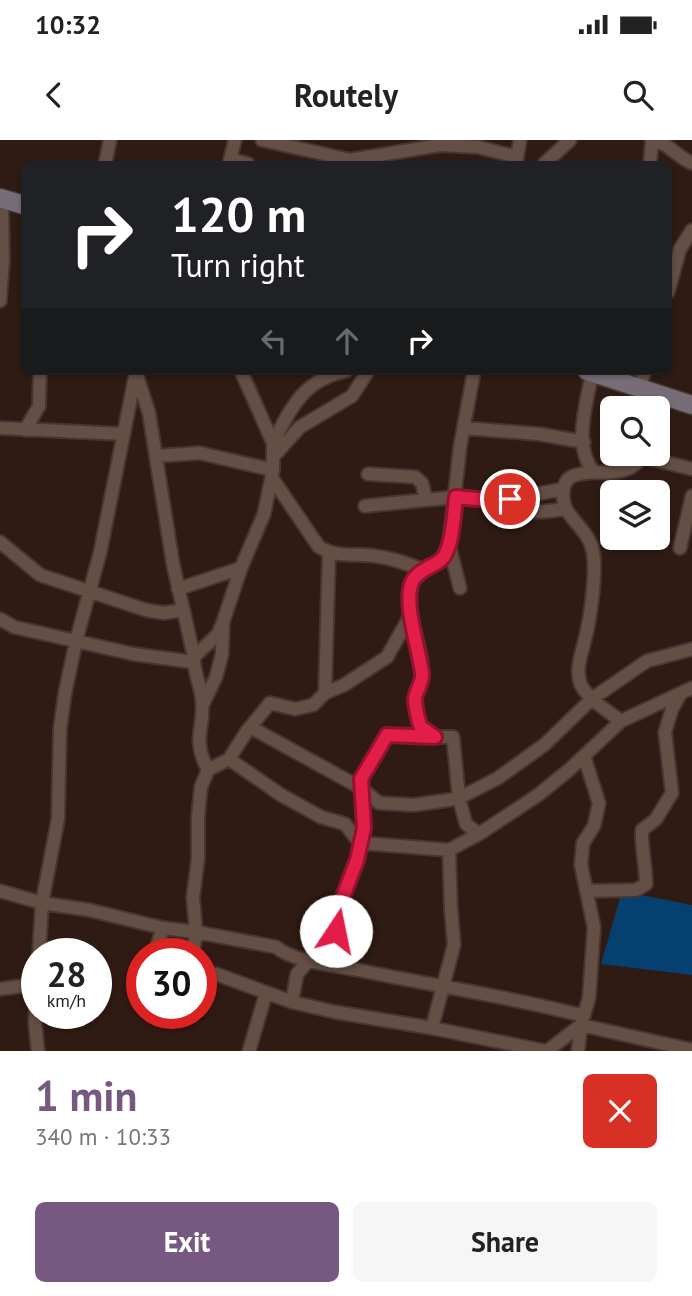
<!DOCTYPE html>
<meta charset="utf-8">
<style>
:root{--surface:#fff;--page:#f6f6f6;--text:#222;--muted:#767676;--accent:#765880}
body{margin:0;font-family:"PT Sans",sans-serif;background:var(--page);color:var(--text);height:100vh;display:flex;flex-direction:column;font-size:26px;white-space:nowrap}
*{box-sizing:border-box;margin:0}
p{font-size:23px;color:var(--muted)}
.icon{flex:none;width:38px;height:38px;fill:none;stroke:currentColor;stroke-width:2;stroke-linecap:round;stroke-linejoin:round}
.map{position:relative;height:911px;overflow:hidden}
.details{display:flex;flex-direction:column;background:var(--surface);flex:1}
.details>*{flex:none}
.banner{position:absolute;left:21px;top:21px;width:651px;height:214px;border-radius:10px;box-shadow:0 2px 5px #0004;background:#202124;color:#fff;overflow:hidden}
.controls{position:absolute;left:600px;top:256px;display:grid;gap:14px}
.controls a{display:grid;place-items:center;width:70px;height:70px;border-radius:10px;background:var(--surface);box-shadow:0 2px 5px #0004;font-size:35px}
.speed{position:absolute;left:21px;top:798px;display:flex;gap:14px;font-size:35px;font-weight:700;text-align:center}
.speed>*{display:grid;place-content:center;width:91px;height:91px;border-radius:50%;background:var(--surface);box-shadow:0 2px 5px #0004;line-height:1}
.speed small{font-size:18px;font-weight:400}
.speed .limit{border:10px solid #d22;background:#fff;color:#111}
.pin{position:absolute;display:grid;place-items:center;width:60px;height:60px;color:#fff;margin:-30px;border:4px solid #fff;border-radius:50%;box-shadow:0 2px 7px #0007}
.me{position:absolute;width:77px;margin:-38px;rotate:11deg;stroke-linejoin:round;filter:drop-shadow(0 0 5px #0008)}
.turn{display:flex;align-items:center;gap:24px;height:147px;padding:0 35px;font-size:32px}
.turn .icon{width:91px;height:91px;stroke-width:2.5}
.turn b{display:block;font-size:49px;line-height:60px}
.lanes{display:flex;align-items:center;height:66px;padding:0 35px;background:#0003;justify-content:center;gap:35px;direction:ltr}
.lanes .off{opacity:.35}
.round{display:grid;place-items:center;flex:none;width:74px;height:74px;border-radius:10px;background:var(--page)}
.overview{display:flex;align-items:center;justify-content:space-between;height:119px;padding:0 35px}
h1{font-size:42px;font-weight:700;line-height:52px;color:var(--accent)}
.button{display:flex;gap:14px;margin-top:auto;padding:14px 35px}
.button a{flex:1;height:80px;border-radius:10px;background:var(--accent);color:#fff;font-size:28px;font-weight:700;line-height:80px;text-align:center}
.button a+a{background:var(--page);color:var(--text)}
.status{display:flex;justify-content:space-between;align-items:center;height:49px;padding:0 35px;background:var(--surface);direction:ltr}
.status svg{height:19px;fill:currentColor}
header{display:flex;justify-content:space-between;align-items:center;height:91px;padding:0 35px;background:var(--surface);font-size:32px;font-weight:700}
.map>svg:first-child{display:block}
.water{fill:#054071}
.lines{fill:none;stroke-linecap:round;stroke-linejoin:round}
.street-casing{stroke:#463631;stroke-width:16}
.secondary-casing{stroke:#463631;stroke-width:21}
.street{stroke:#654e44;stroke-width:12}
.secondary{stroke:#766d79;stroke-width:18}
.route-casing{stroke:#92132f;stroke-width:18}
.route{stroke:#e11d48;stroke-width:12}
</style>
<div class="status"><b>10:32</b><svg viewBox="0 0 49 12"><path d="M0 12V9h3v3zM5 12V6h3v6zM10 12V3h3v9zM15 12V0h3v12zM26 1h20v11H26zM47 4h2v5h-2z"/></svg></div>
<header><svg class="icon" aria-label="back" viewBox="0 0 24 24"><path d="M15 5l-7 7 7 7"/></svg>Routely<svg class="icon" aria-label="search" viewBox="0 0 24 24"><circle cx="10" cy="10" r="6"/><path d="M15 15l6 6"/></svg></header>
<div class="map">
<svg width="692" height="911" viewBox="0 0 692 911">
<rect width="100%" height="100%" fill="#2f1b13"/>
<path class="water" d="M 622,751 L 692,765 L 692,835 L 601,824 Z"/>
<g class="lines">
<defs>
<path id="street" d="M 262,0 L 350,20 L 440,5 L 478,7 L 517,17
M 652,1 C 669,2 676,17 692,23
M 231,19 L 248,24
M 105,24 L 110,0
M 229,24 L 235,0
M 516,24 L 520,0
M 544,24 L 570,0
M 650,24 L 652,0
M 668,152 L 680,109 L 692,90
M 0,161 L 3,120 L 2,69
M 474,231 L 460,307 L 449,405 L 440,421 C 381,441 426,497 422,538 C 422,545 416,551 415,559 C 415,567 418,578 420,586 L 435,597 L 453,597 L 459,658 L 466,684 L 479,694
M 136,233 L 149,273 L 173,424 L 194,517
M 592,233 C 587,262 572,307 594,332 C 614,334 635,332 644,313
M 639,248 L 645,231
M 0,288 L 122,294
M 464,288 L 539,294 L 584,302
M 25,290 L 39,266 L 40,231
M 273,303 C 291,268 303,240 346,231
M 156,316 L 200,313 L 273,330
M 274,316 L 300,287 L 352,256 L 368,231
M 643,317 L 692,329
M 594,332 C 582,334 567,333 564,347 C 557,377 588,384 593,412 C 597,433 590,482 584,503 C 581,517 575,530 581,545 C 588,559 609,572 621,581
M 368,334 L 415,337 L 422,343 L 426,360
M 272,338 L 319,407 C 337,418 355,413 375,416 C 392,418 408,424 424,430
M 521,357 L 523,368 C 536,375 552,370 566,369
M 365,366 L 456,357 L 487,360 L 510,359 L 563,349
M 0,402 L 40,435 L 146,470 L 164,473 L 183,470
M 449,405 L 460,448
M 680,408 L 692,356
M 178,449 L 241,428
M 0,479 L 14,487 L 76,501 L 133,514 L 193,522
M 325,553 L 329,413
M 204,562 L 216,537 L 222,514 L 223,486
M 250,587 L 361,648 L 379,663 L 414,665 L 448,660 L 459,658 L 498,638 L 544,605 L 593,558 L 647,521 L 692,509
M 433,597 L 387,595 L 361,639 L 364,688 L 360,703 L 449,710
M 229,619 L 247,591 L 270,563 L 295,569 L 313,565 L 325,553 L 344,545 L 387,517 L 410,476
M 208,630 C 191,597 205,590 202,560 C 201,546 193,531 194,517 L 218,494 L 223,482 L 241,428 L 264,374 L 273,330 L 273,303 L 241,231
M 0,751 L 42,763 L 89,770 L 163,788 L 154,814
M 586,751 L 636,750 L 646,744 C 646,725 641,708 642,690 L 656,679 L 672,653 L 665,592 L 672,569 L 681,553
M 163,788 L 196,792 L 276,807 C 292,821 331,825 353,829 C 429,845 508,856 584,876
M 39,814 L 42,763 L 58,679 L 60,589 L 65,553 L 76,501 L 100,413 L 136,232
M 193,814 L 196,792 L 193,757 L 198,719 L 198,677 L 201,647 L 208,630 L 229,619 L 281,655 L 321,677 L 345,684 L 360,703 L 357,720 L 341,762 L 336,791 L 325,810 L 309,820 L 297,834 L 292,862
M 201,833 L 216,834 L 292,862 L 335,872 L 432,888 L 545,911
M 37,843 L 35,883 L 38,911
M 0,849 L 37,844
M 432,888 L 454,805 L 451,769 L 449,710 L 479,694 L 538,655 L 569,630 L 621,581 L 692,548
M 249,911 L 266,853
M 547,911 L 581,885 L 692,910
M 578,911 L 581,885 L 589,858 L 594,787 L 581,725 L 583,703 L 594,686 L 599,663 L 584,616"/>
<path id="secondary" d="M 0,58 L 24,65
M 587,231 L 692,265"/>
</defs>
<use href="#street" class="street-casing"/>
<use href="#secondary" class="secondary-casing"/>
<use href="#street" class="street"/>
<use href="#secondary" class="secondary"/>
</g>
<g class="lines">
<defs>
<path id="route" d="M 336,791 L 341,762 L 357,720 L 364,688 L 361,639 L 387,595 L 435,597 L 420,586 C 418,578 415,567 415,559 C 416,550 423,543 422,533 C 419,508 403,464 412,442 C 418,430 432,427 441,420 C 453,409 454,372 456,357 L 487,360 L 510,359"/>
</defs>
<use href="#route" class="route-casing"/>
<use href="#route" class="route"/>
</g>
</svg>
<div class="controls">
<a><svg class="icon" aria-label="search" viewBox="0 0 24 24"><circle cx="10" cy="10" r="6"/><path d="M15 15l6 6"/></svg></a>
<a><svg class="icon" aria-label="layers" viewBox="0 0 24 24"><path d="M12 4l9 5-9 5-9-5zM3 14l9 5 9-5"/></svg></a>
</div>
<div class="speed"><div>28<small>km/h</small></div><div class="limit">30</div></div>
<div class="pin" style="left:510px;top:359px;background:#d93025"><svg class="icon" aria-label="arrive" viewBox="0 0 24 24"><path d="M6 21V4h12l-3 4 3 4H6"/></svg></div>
<svg class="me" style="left:336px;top:791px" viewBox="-20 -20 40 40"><circle r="19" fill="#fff"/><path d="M0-13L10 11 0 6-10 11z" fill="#e11d48"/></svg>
<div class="banner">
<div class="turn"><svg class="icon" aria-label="right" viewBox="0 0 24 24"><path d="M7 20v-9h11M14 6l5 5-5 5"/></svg><div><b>120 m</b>Turn right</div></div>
<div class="lanes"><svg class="icon off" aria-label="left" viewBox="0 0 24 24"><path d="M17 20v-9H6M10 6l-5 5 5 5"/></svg><svg class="icon off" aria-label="ahead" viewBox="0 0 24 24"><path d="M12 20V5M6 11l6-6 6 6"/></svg><svg class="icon" aria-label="right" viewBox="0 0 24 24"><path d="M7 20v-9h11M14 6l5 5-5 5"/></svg></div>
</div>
</div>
<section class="details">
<div class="overview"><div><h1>1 min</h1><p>340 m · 10:33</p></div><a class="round" style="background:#d93025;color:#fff"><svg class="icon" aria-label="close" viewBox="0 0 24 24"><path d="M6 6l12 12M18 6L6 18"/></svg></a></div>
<div class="button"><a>Exit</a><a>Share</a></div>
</section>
